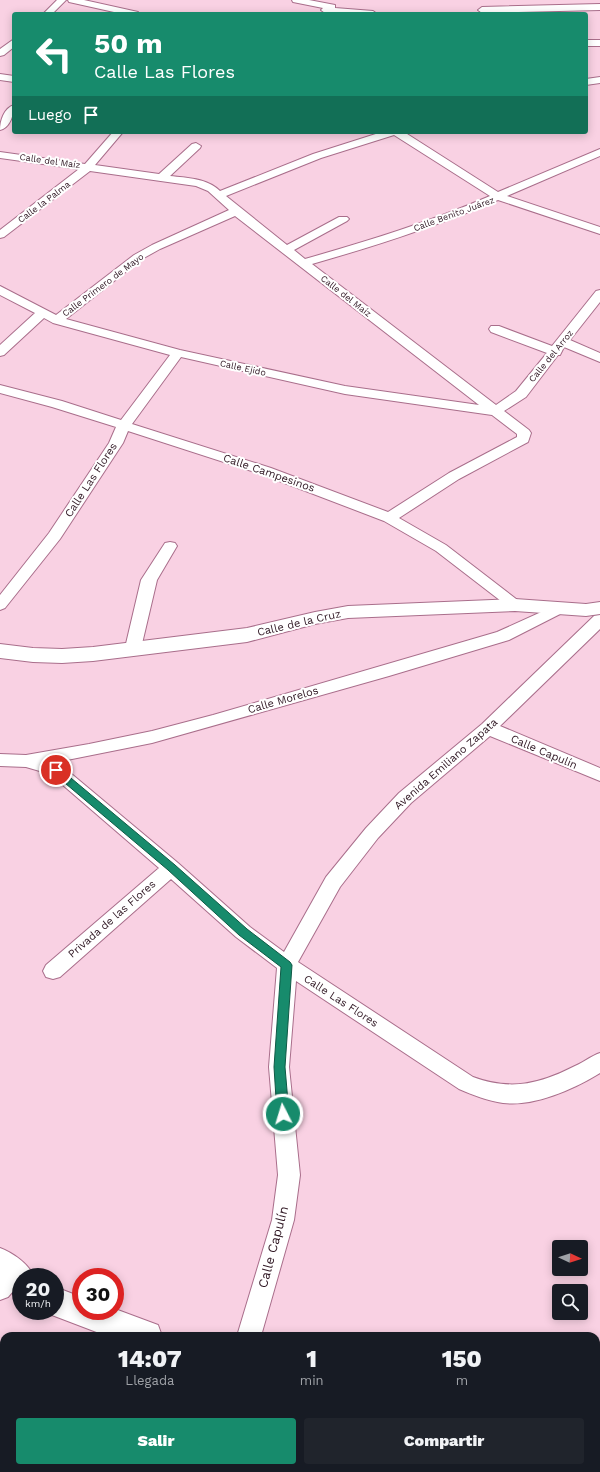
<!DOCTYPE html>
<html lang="es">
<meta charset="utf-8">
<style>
:root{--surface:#171b24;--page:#20242c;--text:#f1f3f6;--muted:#9ea1a6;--accent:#178b6c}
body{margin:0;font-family:"Work Sans",sans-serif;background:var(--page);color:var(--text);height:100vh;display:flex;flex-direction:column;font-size:15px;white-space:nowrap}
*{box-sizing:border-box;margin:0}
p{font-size:13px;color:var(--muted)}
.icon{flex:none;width:22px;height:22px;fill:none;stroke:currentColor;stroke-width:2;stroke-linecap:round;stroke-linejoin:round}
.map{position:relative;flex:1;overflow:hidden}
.panel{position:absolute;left:0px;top:1332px;width:600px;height:140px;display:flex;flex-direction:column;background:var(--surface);border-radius:12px 12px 0 0;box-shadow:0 2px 10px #0003}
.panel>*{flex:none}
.hud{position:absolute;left:12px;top:12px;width:576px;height:122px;border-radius:4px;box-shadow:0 2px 10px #0003;background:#178b6c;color:#fff;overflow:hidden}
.needle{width:26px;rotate:94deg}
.tools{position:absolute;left:552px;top:1240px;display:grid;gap:8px}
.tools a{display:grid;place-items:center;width:36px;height:36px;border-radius:4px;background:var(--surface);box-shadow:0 2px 10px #0003;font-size:20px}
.speed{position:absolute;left:12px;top:1268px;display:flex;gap:8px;font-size:20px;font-weight:700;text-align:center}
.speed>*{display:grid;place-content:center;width:52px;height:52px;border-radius:50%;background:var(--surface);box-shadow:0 2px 10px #0003;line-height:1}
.speed small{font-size:10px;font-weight:400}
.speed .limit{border:6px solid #d22;background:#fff;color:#111}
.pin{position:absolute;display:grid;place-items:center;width:34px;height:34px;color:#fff;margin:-17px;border:2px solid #fff;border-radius:50%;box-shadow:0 1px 4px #0007}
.me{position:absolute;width:44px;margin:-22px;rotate:355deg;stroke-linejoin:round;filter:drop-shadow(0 0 3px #0008)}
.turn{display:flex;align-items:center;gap:14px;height:84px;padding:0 16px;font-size:18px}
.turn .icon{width:52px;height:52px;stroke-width:2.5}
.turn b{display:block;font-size:28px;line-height:34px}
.then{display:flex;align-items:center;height:38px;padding:0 16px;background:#0003;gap:8px;font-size:15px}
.eta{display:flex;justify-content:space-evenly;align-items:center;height:68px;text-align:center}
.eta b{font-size:24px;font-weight:800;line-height:28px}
.cta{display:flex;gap:8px;margin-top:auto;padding:8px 16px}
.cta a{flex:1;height:46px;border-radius:4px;background:var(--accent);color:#fff;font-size:16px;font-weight:800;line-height:46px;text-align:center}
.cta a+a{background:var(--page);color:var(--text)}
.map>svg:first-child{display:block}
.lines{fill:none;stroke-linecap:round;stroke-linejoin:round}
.street-casing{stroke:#a96e8b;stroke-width:2}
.secondary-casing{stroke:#a96e8b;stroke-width:2}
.street{fill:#fff;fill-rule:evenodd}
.secondary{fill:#fff;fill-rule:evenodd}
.route{fill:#178b6c;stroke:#0f5a46}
.labels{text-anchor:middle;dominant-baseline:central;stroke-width:4;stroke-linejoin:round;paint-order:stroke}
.far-street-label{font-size:9px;fill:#301824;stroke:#fff}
.street-label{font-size:11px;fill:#301824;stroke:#fff}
.near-street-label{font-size:13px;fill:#301824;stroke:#fff}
</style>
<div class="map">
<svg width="600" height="1472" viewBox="0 0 600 1472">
<rect width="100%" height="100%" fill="#f9d1e3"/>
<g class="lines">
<defs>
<path id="street" d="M 57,0 L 66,0 L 52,14 L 43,14 Z
M 68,0 L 84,0 L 138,12 L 139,14 L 123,14 L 69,2 Z
M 292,0 L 309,0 L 335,5 L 335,8 L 373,11 L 377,14 L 325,13 L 321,10 L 323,8 L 293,2 Z
M 600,4 L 600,10 L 482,13 L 478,10 L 482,7 Z
M 14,39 L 14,47 L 4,55 L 0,56 L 0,49 Z
M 586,40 L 600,40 L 600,46 L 586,46 Z
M 0,74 L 14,76 L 14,82 L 0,80 Z
M 600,77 L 600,83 L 586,85 L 586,79 Z
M 14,105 C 14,114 10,128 0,130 C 0,121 4,108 14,105 Z
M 113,132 L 123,132 L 95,165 L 159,174 L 192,144 L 196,143 L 201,146 L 200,148 L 170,176 C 187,178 207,178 220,191 L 313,154 L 382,132 L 404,132 L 498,192 L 600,149 L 600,156 L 507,196 L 600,227 L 600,234 L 498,200 C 437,226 375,246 312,264 L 496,405 L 516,391 L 547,353 L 491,332 L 489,329 L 491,326 L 499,326 L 552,346 L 596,291 L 600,290 L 600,302 L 570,340 L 600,353 L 600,362 L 564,347 L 560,355 L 558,355 L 526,397 L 504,411 L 529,430 L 531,433 L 528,442 L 459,479 L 399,518 L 446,545 L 520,602 L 523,605 L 520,608 L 515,610 L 510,608 L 436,551 L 384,521 L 261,474 L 128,431 L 123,443 L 60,539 L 5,608 L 0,610 L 0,595 L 49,533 L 109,443 L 116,427 L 52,407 L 0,393 L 0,385 L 62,401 L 121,420 L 170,355 L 53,323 L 44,318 L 4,355 L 0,356 L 0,345 L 35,313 L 0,295 L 0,286 L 56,315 L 134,255 L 152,245 L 229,210 L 208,191 L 196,186 L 90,171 L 4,237 L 0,238 L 0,230 L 79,169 L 0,158 L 0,152 L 85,164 ZM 394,135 L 490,196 C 430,222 368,241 305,259 L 294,250 L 347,221 L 349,219 L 347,217 L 339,217 L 287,245 L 226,196 L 321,158 ZM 235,216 L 479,405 L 345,386 L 180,350 L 66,319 L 142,259 L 160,249 ZM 181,357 L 345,394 L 492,415 L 517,434 L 517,437 L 449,473 L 388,512 L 271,468 L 132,424 Z
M 170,542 L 175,543 L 177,546 L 157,580 L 141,648 L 139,652 L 133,653 L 127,652 L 125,648 L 141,580 L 165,543 Z
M 559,604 L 564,606 L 567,609 L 564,612 L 509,640 L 389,676 L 152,743 L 52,763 L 62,766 L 178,863 L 250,927 L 284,952 L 326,877 L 366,828 L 399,793 L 482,724 L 594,616 L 600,615 L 600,629 L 500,726 L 600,768 L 600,781 L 490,736 L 411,803 L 378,838 L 340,887 L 298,962 L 473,1077 C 511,1091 540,1084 575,1066 C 584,1062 591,1056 600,1053 L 600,1073 C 574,1089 534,1107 503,1103 C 488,1101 473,1095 459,1089 L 296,981 L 289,1067 L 300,1175 L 294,1220 L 261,1336 L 237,1336 L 272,1220 L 278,1175 L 269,1067 L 277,968 L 236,937 L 171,879 L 60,977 L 53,979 L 46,977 L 43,971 L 46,965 L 159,868 L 50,774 L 26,767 L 0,766 L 0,754 L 26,755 L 89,744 L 152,731 L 213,715 L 497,632 Z
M 13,1263 L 21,1266 L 25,1274 L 23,1277 L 21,1277 L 21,1282 L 8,1297 L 0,1300 L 0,1272 L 5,1266 Z"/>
<path id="secondary" d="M 515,599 L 586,604 L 600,602 L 600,614 L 586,616 L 515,611 L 348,618 L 315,624 L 247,642 L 93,661 L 62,663 L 33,662 L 0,658 L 0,644 L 33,648 L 62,649 L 93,647 L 247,628 L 315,612 L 348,606 Z
M 0,1248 C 13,1253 29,1264 34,1277 L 21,1277 L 21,1295 L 10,1291 L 0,1282 Z
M 55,1287 L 81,1297 L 81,1311 L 115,1311 L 115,1309 L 158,1325 L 162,1336 L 107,1336 L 44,1312 L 44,1311 L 55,1311 Z
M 509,1468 L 552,1468 L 553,1472 L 510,1472 Z"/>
</defs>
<use href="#street" class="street-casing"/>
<use href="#secondary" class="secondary-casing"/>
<use href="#street" class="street"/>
<use href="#secondary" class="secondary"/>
</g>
<path class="route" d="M 56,767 L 59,768 L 175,865 L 247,929 L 290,962 L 292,965 L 285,1067 L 289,1114 L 287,1117 L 283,1118 L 279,1117 L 277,1114 L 274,1067 L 281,967 L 239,935 L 168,870 L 53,773 L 51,770 L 53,768 Z"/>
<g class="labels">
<g class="far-street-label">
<text transform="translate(50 161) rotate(8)">Calle del Maíz</text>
<text transform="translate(44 202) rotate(-37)">Calle la Palma</text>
<text transform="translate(454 214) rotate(-20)">Calle Benito Juárez</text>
<text transform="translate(103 285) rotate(-37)">Calle Primero de Mayo</text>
<text transform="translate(346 296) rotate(38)">Calle del Maíz</text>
<text transform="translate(551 356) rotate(-51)">Calle del Arroz</text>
<text transform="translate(243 368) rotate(12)">Calle Ejido</text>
</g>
<g class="street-label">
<text transform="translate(269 473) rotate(19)">Calle Campesinos</text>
<text transform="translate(91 480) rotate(-57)">Calle Las Flores</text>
<text transform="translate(299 623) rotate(-13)">Calle de la Cruz</text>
<text transform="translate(283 700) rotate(-16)">Calle Morelos</text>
<text transform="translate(544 752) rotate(23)">Calle Capulín</text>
<text transform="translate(446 764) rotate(-41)">Avenida Emiliano Zapata</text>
<text transform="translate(112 919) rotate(-41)">Privada de las Flores</text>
<text transform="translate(341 1001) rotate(33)">Calle Las Flores</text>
</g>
<g class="near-street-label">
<text transform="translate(273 1247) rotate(-75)">Calle Capulín</text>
</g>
</g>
</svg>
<div class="tools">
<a><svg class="needle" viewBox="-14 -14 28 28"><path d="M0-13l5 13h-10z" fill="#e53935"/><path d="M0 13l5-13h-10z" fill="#9ea1a6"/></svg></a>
<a><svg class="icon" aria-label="search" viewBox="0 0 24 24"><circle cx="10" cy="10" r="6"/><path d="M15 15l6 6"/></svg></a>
</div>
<div class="speed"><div>20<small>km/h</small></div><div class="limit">30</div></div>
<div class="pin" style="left:56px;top:770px;background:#d93025"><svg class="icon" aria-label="arrive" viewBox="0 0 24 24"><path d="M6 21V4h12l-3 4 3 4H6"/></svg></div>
<svg class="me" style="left:283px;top:1114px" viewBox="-20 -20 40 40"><circle r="17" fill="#178b6c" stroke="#fff" stroke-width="3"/><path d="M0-11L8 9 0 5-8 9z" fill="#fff"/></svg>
<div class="hud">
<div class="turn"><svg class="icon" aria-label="left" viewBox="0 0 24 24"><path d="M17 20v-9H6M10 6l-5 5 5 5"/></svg><div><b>50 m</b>Calle Las Flores</div></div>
<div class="then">Luego<svg class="icon" aria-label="arrive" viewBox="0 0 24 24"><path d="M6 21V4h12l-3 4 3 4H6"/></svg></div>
</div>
<section class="panel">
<div class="eta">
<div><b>14:07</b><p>Llegada</p></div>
<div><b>1</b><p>min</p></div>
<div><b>150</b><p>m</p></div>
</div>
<div class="cta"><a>Salir</a><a>Compartir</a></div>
</section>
</div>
